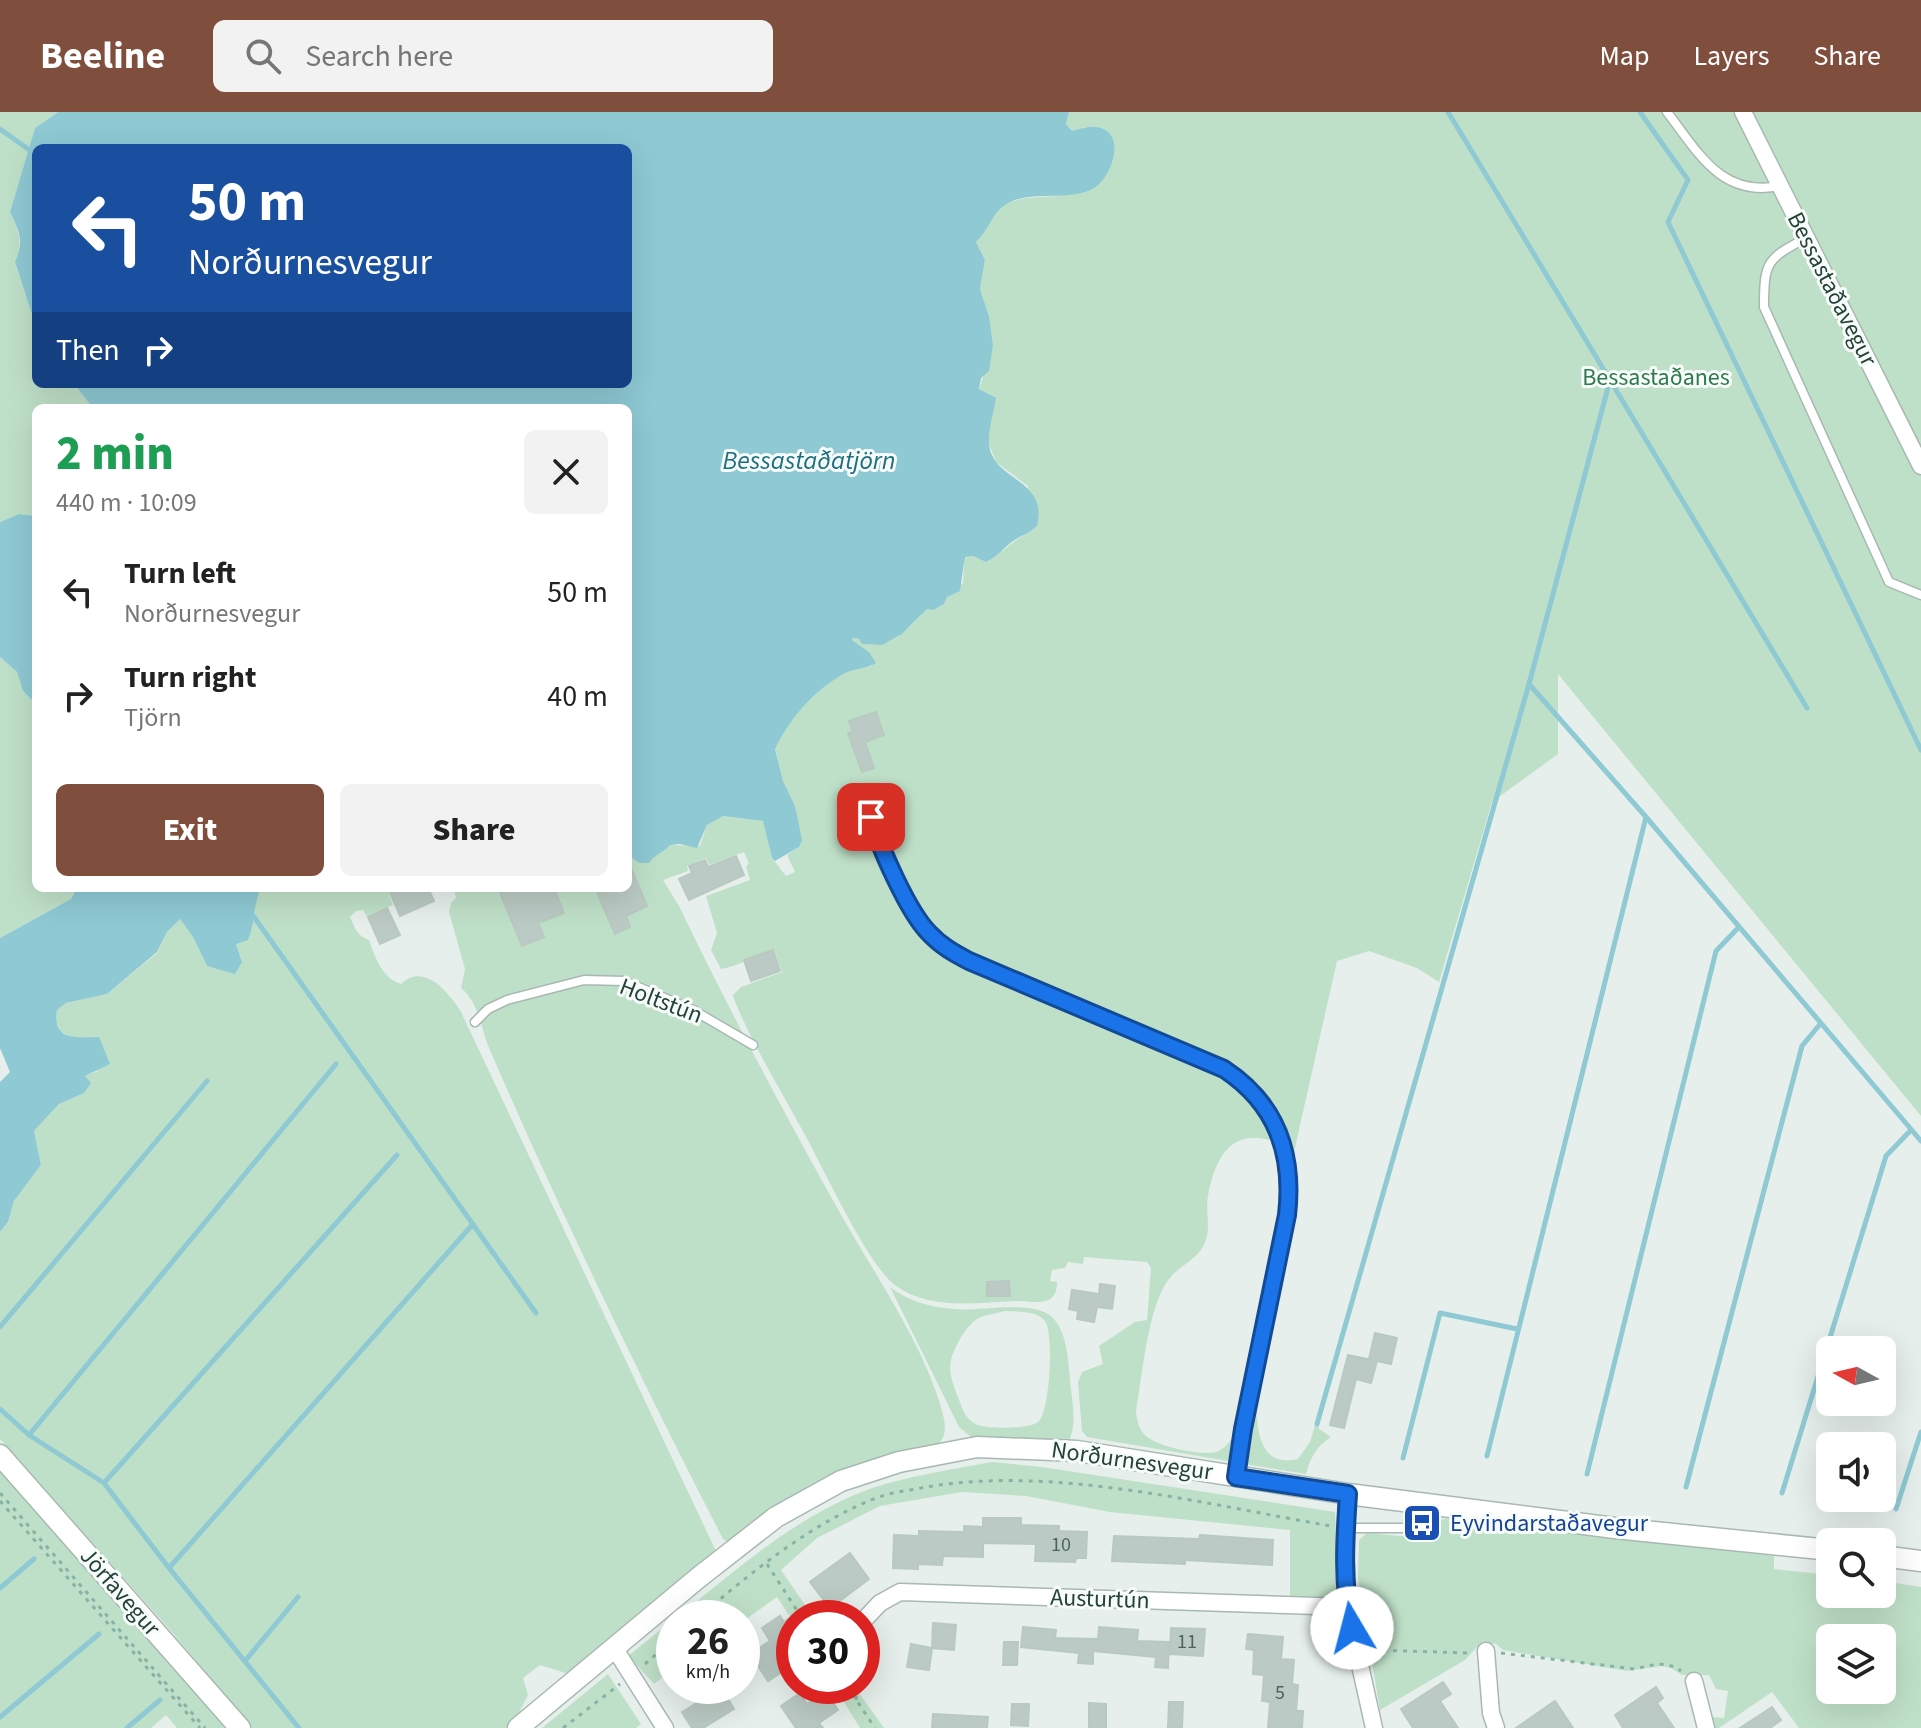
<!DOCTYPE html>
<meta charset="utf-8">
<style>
:root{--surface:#fff;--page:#f2f2f2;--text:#222;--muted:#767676;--accent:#804e3d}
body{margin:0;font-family:"Source Sans 3",sans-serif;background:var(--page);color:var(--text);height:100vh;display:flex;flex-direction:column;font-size:30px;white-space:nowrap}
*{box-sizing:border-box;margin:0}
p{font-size:26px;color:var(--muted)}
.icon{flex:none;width:44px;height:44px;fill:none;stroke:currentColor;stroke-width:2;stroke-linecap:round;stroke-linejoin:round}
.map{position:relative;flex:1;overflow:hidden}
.drawer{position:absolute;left:32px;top:292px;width:600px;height:488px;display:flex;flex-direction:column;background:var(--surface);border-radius:12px;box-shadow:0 8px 32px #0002}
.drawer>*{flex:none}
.hud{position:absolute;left:32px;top:32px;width:600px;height:244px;border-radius:12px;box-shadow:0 8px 32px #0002;background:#1a4fa0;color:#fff;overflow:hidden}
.needle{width:52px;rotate:278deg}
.fabs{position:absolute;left:1816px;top:1224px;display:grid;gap:16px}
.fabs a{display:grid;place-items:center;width:80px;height:80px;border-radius:12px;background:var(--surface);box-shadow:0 8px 32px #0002;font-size:40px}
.speed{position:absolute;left:656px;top:1488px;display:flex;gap:16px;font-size:40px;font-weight:700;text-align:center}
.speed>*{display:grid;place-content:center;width:104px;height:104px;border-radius:50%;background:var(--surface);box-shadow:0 8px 32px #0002;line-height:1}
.speed small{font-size:20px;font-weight:400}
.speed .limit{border:12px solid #d22;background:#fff;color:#111}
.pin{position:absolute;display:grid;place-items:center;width:68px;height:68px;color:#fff;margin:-34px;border-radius:16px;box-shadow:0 4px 12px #0006}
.me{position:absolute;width:88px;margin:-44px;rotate:352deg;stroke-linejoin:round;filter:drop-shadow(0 0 6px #0008)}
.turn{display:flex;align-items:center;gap:28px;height:168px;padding:0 24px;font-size:36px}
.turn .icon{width:104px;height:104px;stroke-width:2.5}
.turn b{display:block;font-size:56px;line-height:68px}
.then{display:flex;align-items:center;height:76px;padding:0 24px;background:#0003;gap:16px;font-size:30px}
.round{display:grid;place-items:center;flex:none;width:84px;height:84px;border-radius:12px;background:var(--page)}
.head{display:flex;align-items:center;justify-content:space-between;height:136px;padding:0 24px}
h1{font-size:48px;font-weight:800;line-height:60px;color:#1e9e55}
.button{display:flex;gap:16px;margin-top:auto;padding:16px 24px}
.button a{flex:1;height:92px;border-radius:12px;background:var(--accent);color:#fff;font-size:32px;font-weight:800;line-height:92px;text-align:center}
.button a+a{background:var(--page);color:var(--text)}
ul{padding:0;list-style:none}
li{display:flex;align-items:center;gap:24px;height:104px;padding:0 24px}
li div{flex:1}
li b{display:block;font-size:30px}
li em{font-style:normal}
header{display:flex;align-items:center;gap:48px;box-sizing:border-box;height:112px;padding:0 40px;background:var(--accent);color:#fff}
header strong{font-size:38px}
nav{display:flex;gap:44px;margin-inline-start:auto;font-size:28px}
.search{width:560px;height:72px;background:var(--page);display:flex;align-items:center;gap:20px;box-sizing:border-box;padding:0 28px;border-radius:12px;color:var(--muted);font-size:30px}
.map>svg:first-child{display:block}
.green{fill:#bfe0c8;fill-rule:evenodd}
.water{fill:#8ec9d4}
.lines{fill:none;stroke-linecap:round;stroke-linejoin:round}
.stream{stroke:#8ec9d4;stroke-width:5}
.building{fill:#bbcac4;stroke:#b8c9c2;stroke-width:2}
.service-casing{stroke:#a8b8b2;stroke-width:11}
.minor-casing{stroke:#a8b8b2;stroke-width:19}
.tertiary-casing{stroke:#a8b8b2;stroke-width:23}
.path{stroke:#86b3a5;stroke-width:3;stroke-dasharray:4 6;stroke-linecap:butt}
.service{stroke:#fff;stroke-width:8}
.minor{stroke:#fff;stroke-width:16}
.tertiary{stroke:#fff;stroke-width:20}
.route-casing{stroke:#114b97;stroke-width:20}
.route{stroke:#1a73e8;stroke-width:14}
.labels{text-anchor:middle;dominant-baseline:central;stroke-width:6;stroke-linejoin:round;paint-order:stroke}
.number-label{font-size:20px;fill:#4a645c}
.street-label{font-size:24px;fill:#24423a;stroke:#f7fbf9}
.park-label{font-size:24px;fill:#2d7a4b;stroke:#f7fbf9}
.transit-label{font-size:24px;fill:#164399;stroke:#f7fbf9;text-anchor:start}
.water-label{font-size:26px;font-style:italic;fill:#1c6f80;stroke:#f7fbf9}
</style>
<header>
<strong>Beeline</strong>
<div class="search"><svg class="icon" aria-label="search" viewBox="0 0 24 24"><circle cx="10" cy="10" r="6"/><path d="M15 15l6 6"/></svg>Search here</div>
<nav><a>Map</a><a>Layers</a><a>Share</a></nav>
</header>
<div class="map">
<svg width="1921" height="1616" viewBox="0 0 1921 1616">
<rect width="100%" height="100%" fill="#e6efeb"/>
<path class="green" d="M 0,0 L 58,0 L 35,16 L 10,100 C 19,119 23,130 15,151 L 36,215 L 36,272 L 74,272 L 93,296 L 36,296 L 36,404 L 19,402 L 0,410 Z
M 1069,0 L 1921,0 L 1921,1004 L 1558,562 L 1558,642 L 1492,690 L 1439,870 L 1417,856 L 1369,839 L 1337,849 L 1294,1040 C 1271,993 1263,974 1216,947 L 948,834 L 900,778 L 945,840 L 1205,951 C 1244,971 1258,991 1276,1030 C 1232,1014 1215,1045 1208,1084 C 1205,1099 1212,1118 1204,1133 C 1197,1147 1178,1155 1169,1167 C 1148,1193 1142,1265 1136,1299 C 1137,1307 1138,1316 1144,1322 C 1154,1334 1200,1344 1216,1340 C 1229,1336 1234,1322 1239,1311 L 1234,1340 L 1228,1349 L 1087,1325 L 1082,1319 L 1078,1270 L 1082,1260 L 1103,1252 L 1099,1234 L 1135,1210 L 1147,1208 L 1151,1156 L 1147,1150 L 1084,1145 L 1083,1152 L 1068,1150 L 1065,1156 L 1052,1158 L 1050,1169 L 1057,1170 C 1057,1197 1033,1189 1015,1189 C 976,1191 930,1198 896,1174 C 868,1154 824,1057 805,1023 C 781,978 753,934 734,887 L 733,883 L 741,875 L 782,860 L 774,838 C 755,843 739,854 721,857 L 711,838 L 717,821 L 706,784 L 750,768 L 746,754 L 749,752 L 744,740 L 709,753 L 706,746 L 687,754 L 688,759 L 663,768 L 679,794 C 729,898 784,1001 840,1101 C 874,1161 922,1230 941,1295 C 945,1309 949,1324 936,1334 L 729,1431 L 723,1427 C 656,1297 592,1165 531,1031 C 517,1000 503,968 489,936 C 481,916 479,891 461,876 L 465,857 L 449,800 L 451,791 L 456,786 L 454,776 L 628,776 L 628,743 L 639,751 L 659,741 L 670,733 L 700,734 L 707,713 L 723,704 L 764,709 L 772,746 L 786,764 L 795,760 L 787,743 L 799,735 L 795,694 L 783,669 L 775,636 C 790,607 815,574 847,559 C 854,556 864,556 872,554 L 869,540 L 852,528 L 853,526 L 859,527 L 862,532 C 894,535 907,518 927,497 L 933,498 L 944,492 L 947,485 L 963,471 L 964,450 L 967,445 L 973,444 L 986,450 C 1001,443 1008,432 1023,424 L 1028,374 L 996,350 L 989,332 L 979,278 L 993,233 L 989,204 L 980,177 L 985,148 L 976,130 C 988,119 992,102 1002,94 C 1018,84 1042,85 1060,84 L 1086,15 L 1072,20 L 1066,12 Z
M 0,545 L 17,560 L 23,579 L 36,592 L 36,776 L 77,776 L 71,787 L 0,826 Z
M 261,776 L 387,776 L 393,793 L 367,804 L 363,798 L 356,799 L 350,805 C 355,816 357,824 369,828 C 375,845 382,866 401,872 C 424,850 448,880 460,898 L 716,1439 L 713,1450 L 575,1564 L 540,1553 L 523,1566 L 528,1583 L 511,1616 L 252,1616 L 172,1520 L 0,1327 L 0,1120 L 8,1110 L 14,1089 L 41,1053 L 34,1019 L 59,992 L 84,981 L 84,964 L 98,959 L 72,926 L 60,919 L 56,909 L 57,898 L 66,891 L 107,882 L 157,841 L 167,820 L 180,807 L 193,825 L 207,854 L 225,858 L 242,850 L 236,832 Z
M 890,1175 C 908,1189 929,1195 953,1197 C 979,1200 1036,1186 1054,1207 C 1067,1222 1068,1247 1070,1266 C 1071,1287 1079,1313 1067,1332 L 975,1328 L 959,1315 ZM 1005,1199 C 1018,1200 1036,1198 1045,1209 C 1054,1221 1050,1302 1038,1310 C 1029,1317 989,1317 978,1313 C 967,1309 963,1299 960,1290 C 949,1262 945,1253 960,1227 C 965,1218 972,1209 981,1205 C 989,1202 998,1201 1005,1199 Z
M 1255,1284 C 1258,1314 1256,1356 1298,1347 L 1310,1330 L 1317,1307 L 1319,1317 L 1331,1325 C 1316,1335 1311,1345 1306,1362 L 1244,1352 Z
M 992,1350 L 1042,1355 L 1335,1400 L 1340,1489 L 1290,1487 L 1290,1418 L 1110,1400 L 1026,1384 L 962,1380 L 880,1394 L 817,1426 L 781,1458 L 814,1506 L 794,1506 L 794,1511 L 777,1485 L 742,1510 L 742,1506 L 676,1506 C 732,1461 787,1412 854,1383 C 894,1366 949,1358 992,1350 Z
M 0,1356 L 225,1616 L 177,1616 L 166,1603 L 151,1616 L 0,1616 Z
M 1453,1406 L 1774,1444 L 1774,1457 L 1830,1463 L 1830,1482 L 1882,1482 L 1882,1469 L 1921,1475 L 1921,1616 L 1799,1616 L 1772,1580 L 1719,1616 L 1712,1616 L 1710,1607 L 1713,1605 L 1724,1606 L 1728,1579 L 1716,1577 L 1709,1563 L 1682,1563 L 1671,1556 L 1662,1554 L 1627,1559 L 1503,1538 L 1496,1532 L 1487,1531 L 1477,1535 L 1465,1548 L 1380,1598 L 1358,1465 L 1359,1428 L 1367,1421 L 1412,1425 C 1422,1410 1436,1408 1453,1406 ZM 1830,1526 L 1882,1526 L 1882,1578 L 1830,1578 Z
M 674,1507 L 674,1557 L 654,1572 L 628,1544 Z
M 608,1562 L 641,1612 L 636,1616 L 542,1616 Z
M 834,1574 L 854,1574 L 884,1616 L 860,1616 Z"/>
<path class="water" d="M 58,0 L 1069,0 L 1066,12 L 1072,19 C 1080,17 1088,14 1096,15 C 1127,19 1113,61 1097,74 C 1071,93 1026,74 1001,96 C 990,106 989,118 976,130 L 985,148 L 980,177 L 989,204 L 993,233 L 989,259 L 981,266 L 979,277 L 996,286 C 994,300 988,317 989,331 C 991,369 1049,366 1037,414 C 1029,421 1022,423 1013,429 C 1002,437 1000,443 986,450 L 973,444 L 966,445 L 964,450 L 960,479 L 947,485 L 944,492 L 933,498 L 927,497 L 902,522 L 882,533 L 862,532 L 859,527 L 853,526 L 852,528 L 869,540 L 876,551 C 866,557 855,556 845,561 C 814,578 790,606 775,637 L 783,669 L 795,694 L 802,728 L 799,735 L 775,749 L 772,746 L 763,709 L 723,704 L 707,713 L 697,736 L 680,732 L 670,733 C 663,741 655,742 649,751 L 639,751 L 628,743 L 628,296 L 93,296 L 74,272 L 628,272 L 628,36 L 36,36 L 36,215 L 15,150 C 24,128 20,121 10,100 L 35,16 Z
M 19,402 L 36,404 L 36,592 L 23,579 L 17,560 L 0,545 L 0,410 Z
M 77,776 L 261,776 C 253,793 255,811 248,828 L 236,832 L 242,850 L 235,862 L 207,854 L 193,825 L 180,807 L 167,820 L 157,840 L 107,882 L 66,891 L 57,898 C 52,929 76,926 99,925 L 110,952 L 85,964 L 91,971 L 84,981 L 59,992 L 34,1019 L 41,1053 L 14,1089 L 8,1110 L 0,1120 L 0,970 L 10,960 L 0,936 L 0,826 L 71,787 Z"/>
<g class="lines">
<path class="stream" d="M 1448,0 L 1610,268 L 1529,572 L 1646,705 L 1921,1029
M 1640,0 L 1688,68 L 1668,110 L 1921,638
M 0,17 L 28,37
M 1610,268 L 1807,596
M 254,805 L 536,1201
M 0,1215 L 207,969
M 0,1297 L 29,1323 L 104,1371 L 169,1456 L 299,1616
M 1317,1312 L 1529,572
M 29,1323 L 336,952
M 1487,1344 L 1646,705
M 1403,1346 L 1440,1201 L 1517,1217
M 1587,1362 L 1716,839 L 1739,815
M 104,1371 L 397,1043
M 1686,1375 L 1802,934 L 1821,911
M 1782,1381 L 1886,1044 L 1911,1018
M 1896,1397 L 1921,1320
M 169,1456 L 473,1112
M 0,1476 L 34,1447
M 245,1549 L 298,1485
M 0,1605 L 99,1522
M 127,1616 L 160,1588"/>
</g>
<path class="building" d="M 876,600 L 884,623 L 865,630 L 874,656 L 862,660 L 848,621 L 853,620 L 849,609 Z
M 736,744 L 744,763 L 689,788 L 679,767 L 692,761 L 689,754 L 705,748 L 708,755 Z
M 628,749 L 647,794 L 626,804 L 630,815 L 615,822 L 595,776 L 628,776 Z
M 388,776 L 428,776 L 434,789 L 400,804 Z
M 498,776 L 554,776 L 564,801 L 538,811 L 544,825 L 522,834 Z
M 387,796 L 400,823 L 380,832 L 368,805 Z
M 773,838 L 780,859 L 751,869 L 744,848 Z
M 1009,1169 L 1010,1184 L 987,1184 L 987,1170 Z
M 1100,1172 L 1115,1174 L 1112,1197 L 1097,1195 L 1094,1210 L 1077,1207 L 1078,1199 L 1069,1197 L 1072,1178 L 1099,1182 Z
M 1375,1221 L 1397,1226 L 1391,1252 L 1377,1249 L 1371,1271 L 1356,1267 L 1344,1316 L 1330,1313 L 1348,1243 L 1372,1248 L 1369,1247 Z
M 983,1406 L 1021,1406 L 1021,1413 L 1059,1414 L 1059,1419 L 1087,1420 L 1086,1446 L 1076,1446 L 1075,1450 L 1035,1449 L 1036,1432 L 983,1431 L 983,1445 L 943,1444 L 942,1453 L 918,1452 L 918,1457 L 893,1456 L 894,1423 L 919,1424 L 919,1419 L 964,1420 L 964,1414 L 983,1415 Z
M 1200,1423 L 1273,1428 L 1272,1453 L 1185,1448 L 1185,1452 L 1112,1449 L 1114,1424 L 1199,1427 Z
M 850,1441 L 869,1467 L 830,1496 L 810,1470 Z
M 794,1503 L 794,1552 L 768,1569 L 750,1542 L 770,1529 L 762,1516 L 780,1504 L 784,1510 Z
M 933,1511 L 956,1513 L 954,1538 L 932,1536 Z
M 1023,1515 L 1056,1518 L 1055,1526 L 1098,1527 L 1099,1515 L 1138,1518 L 1137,1529 L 1169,1530 L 1168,1556 L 1155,1555 L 1156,1545 L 1093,1539 L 1093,1552 L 1078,1551 L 1079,1541 L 1021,1535 Z
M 1171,1516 L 1205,1517 L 1203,1544 L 1170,1542 Z
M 1248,1522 L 1283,1525 L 1281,1547 L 1294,1548 L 1292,1572 L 1298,1573 L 1296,1599 L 1303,1599 L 1302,1616 L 1268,1616 L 1270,1590 L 1262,1589 L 1264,1563 L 1253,1562 L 1254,1538 L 1246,1537 Z
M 1004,1530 L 1018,1530 L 1017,1553 L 1003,1553 Z
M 911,1532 L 932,1536 L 929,1558 L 907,1555 Z
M 1443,1570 L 1451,1582 L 1440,1589 L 1458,1616 L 1413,1616 L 1401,1597 Z
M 697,1574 L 720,1574 L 734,1597 L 703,1616 L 692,1616 L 682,1600 L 705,1586 Z
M 1656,1575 L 1663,1586 L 1657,1591 L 1674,1616 L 1623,1616 L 1615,1603 Z
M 825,1579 L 838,1598 L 819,1611 L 823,1616 L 796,1616 L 781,1594 L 800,1581 L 807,1592 Z
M 1555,1589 L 1573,1616 L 1516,1616 Z
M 1169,1590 L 1183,1590 L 1182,1616 L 1168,1616 Z
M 1089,1591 L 1106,1592 L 1106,1616 L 1089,1616 Z
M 1012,1592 L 1029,1592 L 1028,1614 L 1011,1613 Z
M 1772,1595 L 1781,1608 L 1770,1616 L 1740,1616 Z
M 933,1602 L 988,1605 L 987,1616 L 932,1616 Z"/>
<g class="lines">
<defs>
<path id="service" d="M 1667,0 C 1698,40 1721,86 1780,74
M 1806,126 C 1767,147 1764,149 1764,195 L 1889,470 L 1921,483
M 870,689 C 872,720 907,798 928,821 C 940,834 954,841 969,849 L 1224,957 C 1277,993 1294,1041 1287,1103 L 1243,1317 L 1236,1364
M 475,910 L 488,897 L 507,888 L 584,868 L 624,869 L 693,898 L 753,933
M 1346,1416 L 1405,1416 L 1436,1398"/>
<path id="minor" d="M 1743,0 L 1921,354
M 1348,1382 L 1345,1430 L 1347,1495 L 1374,1616
M 864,1508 L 880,1491 L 900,1480 L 1347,1495
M 615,1537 L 665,1616
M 1486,1539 L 1491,1601 L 1496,1616
M 1694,1569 L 1706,1616"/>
<path id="tertiary" d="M 0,1343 L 240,1616
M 1882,1444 L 1921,1449
M 518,1616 L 698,1466 L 776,1405 L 841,1369 L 899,1350 L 977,1335 L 1077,1339 L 1348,1382 L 1615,1416 L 1830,1438"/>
</defs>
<use href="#service" class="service-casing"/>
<use href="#minor" class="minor-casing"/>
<use href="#tertiary" class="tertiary-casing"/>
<path class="path" d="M 0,1381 L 205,1616
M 0,1389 L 200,1616
M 767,1452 L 802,1506
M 698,1506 C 750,1461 814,1409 879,1385 C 892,1380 907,1379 921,1376 C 1050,1352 1203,1392 1331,1414
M 1373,1538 L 1469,1541
M 1501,1541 L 1635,1557 C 1653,1553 1665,1548 1681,1559
M 862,1549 L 879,1530 L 873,1521
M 645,1552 L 674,1527
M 847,1574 L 875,1616
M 856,1588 L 857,1574
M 563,1616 L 620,1572"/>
<use href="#service" class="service"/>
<use href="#minor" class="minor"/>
<use href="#tertiary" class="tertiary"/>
</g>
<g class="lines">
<defs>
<path id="route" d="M 871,705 C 879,734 908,800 929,821 C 941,834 954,841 969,849 L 1224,957 C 1277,992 1294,1042 1287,1103 L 1243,1317 L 1236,1365 L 1348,1382 C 1345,1427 1342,1473 1352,1516"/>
</defs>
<use href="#route" class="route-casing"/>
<use href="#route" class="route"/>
</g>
<defs>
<symbol id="bus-square" viewBox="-11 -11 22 22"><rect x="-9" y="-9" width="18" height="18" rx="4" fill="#1a4fb4" stroke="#f7fbf9"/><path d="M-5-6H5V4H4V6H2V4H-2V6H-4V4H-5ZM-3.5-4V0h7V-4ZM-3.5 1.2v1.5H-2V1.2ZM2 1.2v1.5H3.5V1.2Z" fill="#fff"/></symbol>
</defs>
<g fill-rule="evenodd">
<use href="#bus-square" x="1400" y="1389" width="44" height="44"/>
</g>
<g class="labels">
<g class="number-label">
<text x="1061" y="1433">10</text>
<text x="1187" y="1530">11</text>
<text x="1280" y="1581">5</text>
</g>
<g class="street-label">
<text transform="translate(1832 177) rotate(63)">Bessastaðavegur</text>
<text transform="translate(661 889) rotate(21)">Holtstún</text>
<text transform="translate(1132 1349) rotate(8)">Norðurnesvegur</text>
<text transform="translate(120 1480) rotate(49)">Jörfavegur</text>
<text transform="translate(1100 1487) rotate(2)">Austurtún</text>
</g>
<g class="park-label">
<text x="1656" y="265">Bessastaðanes</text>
</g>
<g class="transit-label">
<text x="1450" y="1411">Eyvindarstaðavegur</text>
</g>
<g class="water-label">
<text x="809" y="348">Bessastaðatjörn</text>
</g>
</g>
</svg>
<div class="fabs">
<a><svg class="needle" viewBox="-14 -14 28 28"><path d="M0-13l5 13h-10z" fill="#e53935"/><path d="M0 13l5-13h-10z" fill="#767676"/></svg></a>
<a><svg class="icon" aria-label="sound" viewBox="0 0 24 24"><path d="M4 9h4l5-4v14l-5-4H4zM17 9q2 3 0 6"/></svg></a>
<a><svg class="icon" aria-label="search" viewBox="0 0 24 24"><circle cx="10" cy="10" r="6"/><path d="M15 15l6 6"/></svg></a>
<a><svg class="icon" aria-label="layers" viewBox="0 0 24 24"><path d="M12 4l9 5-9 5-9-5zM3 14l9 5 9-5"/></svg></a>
</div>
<div class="speed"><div>26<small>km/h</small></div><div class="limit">30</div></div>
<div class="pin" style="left:871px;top:705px;background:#d93025"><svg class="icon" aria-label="arrive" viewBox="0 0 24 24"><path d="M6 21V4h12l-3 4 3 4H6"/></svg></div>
<svg class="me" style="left:1352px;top:1516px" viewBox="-20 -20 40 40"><circle r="19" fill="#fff"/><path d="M0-13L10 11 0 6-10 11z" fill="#1a73e8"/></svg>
<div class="hud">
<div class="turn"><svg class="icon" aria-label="left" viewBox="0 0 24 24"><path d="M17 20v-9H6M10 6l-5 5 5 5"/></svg><div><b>50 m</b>Norðurnesvegur</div></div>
<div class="then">Then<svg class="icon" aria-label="right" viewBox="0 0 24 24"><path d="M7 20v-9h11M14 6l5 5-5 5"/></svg></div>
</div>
<section class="drawer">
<div class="head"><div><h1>2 min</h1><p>440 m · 10:09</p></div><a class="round"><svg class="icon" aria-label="close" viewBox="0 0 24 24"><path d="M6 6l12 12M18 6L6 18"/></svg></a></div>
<ul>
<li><svg class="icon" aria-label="left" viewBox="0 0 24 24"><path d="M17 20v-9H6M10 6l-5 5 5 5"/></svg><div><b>Turn left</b><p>Norðurnesvegur</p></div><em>50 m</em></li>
<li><svg class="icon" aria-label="right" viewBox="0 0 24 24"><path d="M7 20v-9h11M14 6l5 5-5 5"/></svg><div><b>Turn right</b><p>Tjörn</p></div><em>40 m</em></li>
</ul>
<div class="button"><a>Exit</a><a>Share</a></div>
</section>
</div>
